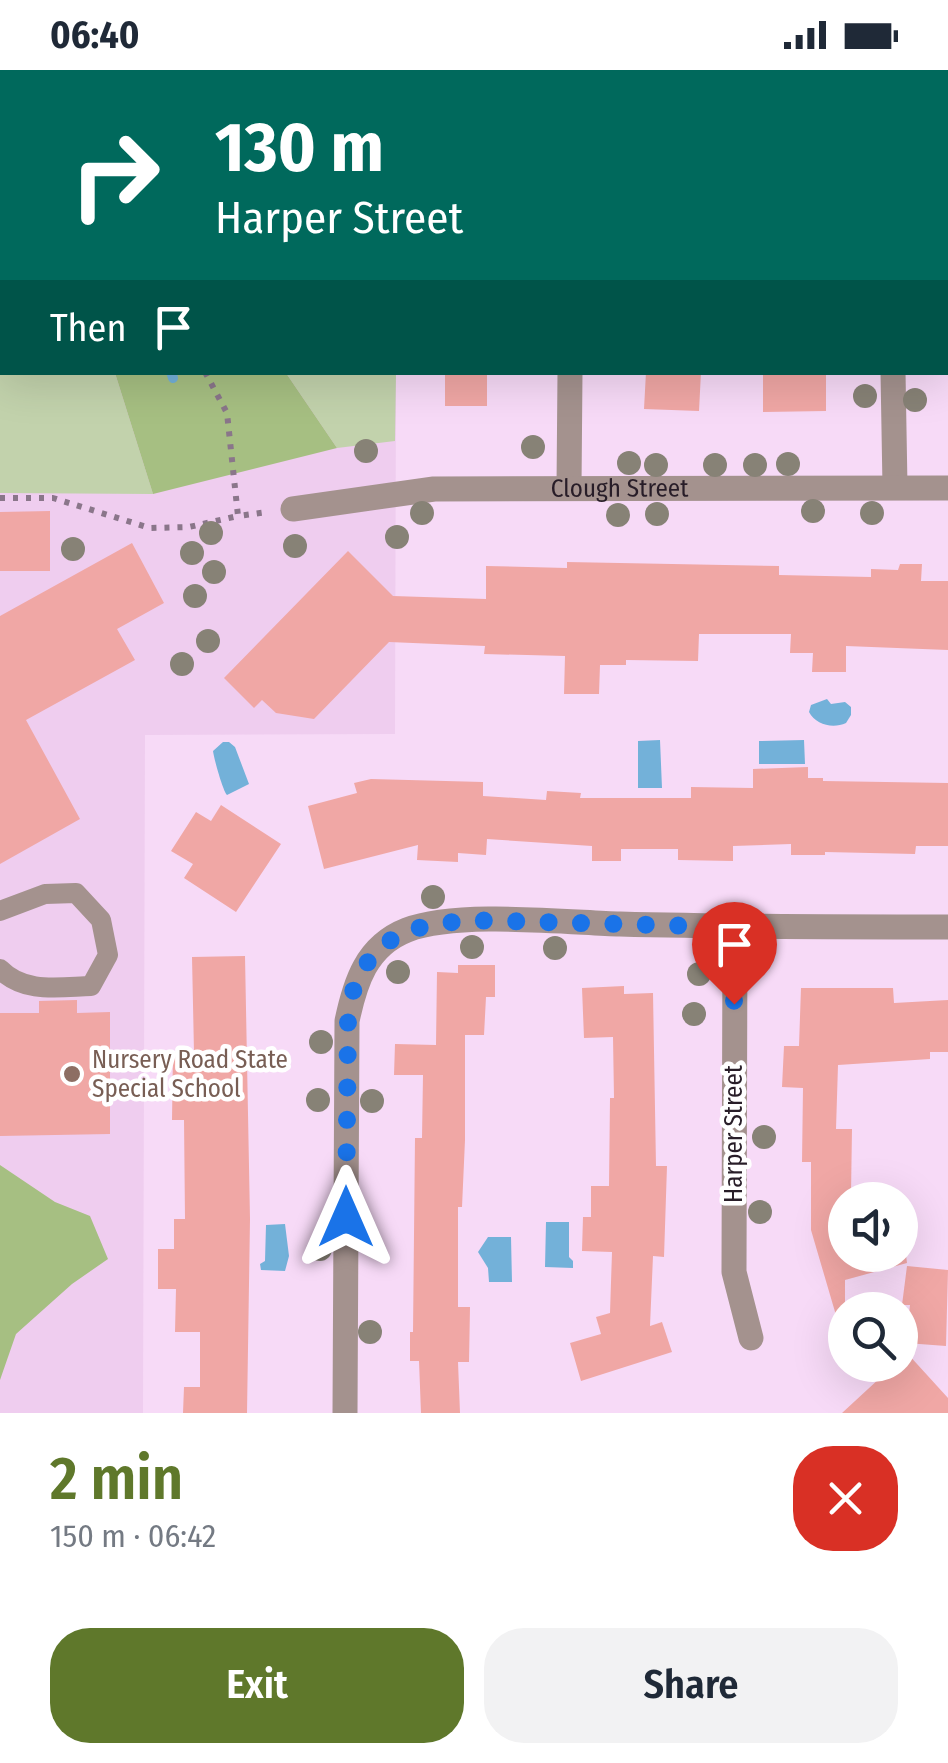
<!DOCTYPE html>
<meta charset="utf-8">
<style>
:root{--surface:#fff;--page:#f2f2f3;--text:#1f2937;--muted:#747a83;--accent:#5f782b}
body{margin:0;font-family:"Fira Sans Condensed",sans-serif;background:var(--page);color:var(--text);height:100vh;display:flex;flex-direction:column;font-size:38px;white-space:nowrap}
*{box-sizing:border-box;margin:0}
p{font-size:32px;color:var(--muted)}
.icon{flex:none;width:55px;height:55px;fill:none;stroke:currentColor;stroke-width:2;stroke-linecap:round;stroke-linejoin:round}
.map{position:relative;height:1343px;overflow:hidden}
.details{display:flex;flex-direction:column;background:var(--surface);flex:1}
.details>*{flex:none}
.banner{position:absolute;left:0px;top:0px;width:950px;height:305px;box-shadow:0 10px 40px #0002;background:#00695c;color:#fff;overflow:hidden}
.controls{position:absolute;left:828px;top:1112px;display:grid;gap:20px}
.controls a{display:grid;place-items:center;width:90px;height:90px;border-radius:50%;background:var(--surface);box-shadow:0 10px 40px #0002;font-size:50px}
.pin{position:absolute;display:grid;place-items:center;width:85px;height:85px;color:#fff;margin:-102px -42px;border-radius:50% 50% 50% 0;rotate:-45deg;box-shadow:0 0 10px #0007}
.pin .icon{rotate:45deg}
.me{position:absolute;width:110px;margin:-55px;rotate:0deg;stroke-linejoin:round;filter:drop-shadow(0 0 8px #0008)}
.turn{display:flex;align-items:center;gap:35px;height:210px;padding:0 50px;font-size:45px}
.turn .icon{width:130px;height:130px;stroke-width:2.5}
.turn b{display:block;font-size:70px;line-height:85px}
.then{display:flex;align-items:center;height:95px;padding:0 50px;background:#0003;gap:20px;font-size:38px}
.round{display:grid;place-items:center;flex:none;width:105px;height:105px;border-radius:40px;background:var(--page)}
.overview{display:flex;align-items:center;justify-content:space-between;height:170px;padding:0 50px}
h1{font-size:60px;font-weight:600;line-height:75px;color:var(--accent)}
.button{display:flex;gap:20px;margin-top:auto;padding:20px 50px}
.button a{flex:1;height:115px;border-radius:40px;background:var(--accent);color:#fff;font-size:40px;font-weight:600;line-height:115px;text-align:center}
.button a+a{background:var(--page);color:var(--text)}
.status{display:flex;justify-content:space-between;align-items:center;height:70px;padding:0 50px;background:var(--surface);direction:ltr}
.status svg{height:28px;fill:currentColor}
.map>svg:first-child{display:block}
.built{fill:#efcdef}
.green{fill:#c2d2ac}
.forest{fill:#a6bf82}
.water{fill:#73b1d9}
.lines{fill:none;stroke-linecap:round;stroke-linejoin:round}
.stream{stroke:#73b1d9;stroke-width:10}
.building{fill:#f0a7a5}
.path{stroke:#8a768a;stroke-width:6;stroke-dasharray:5 8;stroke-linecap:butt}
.service{stroke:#a4928e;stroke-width:20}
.minor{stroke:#a4928e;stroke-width:25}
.tree{fill:#878276}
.route{stroke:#1a73e8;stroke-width:18;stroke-dasharray:0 32.4}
.education-dot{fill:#8d6e63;stroke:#fff;stroke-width:4}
.labels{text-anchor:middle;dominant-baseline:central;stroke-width:9;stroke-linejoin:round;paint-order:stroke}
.street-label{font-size:25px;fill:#281d28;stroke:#fff}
.education-label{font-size:25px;fill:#785e54;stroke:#fff;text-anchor:start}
</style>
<div class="status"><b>06:40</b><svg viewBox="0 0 49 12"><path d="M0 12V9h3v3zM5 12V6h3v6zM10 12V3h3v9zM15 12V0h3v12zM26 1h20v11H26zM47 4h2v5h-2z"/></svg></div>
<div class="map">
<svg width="948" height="1343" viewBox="0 0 948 1343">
<rect width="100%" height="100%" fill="#f7daf7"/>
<path class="built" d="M 0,0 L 397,0 L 2,2 L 2,302 L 396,303 L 395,664 L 145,665 L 143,1343 L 0,1343 Z"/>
<path class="green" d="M 210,0 L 397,0 L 397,2 L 206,2 Z
M 0,116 L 2,302 L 115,303 L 153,424 L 0,423 Z
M 286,303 L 396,303 L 395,371 L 337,378 Z"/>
<path class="forest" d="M 0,0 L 100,2 L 2,2 L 2,118 Z
M 115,303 L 286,303 L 337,378 L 153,424 Z
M 0,1095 L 55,1132 L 90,1146 L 108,1189 L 72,1214 L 16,1264 L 0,1310 Z"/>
<path class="water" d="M 827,629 L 831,634 L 845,632 L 851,637 L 851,645 L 846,653 C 833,659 816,655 809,642 L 811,635 Z
M 660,670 L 662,718 L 638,718 L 638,671 Z
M 804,670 L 805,694 L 759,694 L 759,671 Z
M 223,672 L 229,672 L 235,677 L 249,714 L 227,725 C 223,721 214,689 213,681 Z
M 546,1152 L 569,1152 L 569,1187 L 573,1191 L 573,1198 L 545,1197 Z
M 285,1154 L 289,1186 L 285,1201 L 261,1200 L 260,1194 L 265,1191 L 266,1155 Z
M 488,1167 L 511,1167 L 512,1212 L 489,1212 L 488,1198 L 478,1182 Z"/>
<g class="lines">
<path class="stream" d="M 0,2 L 7,2
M 171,302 L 173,308"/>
</g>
<path class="building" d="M 445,302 L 487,302 L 487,336 L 445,336 Z
M 646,302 L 701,302 L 699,341 L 644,339 Z
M 763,302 L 826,302 L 826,341 L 763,342 Z
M 50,441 L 50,501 L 0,501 L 0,442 Z
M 132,473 L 164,533 L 117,559 L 135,590 L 26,650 L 80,749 L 0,794 L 0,546 Z
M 348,481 L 393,526 L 486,529 L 486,496 L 567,498 L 567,492 L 779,496 L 779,505 L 871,507 L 871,499 L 898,500 L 900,494 L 922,494 L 921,511 L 948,511 L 948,580 L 846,576 L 846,602 L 812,602 L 813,583 L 790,583 L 791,564 L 699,564 L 698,591 L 626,590 L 626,595 L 600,595 L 599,624 L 564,624 L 565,586 L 484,584 L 485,576 L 389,572 L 314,649 L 276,643 L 262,630 L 254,638 L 224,608 Z
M 808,697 L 808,708 L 823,708 L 823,711 L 948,713 L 948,776 L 916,776 L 915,784 L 825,782 L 825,785 L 791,785 L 791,774 L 733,776 L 733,791 L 678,790 L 678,779 L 621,779 L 621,791 L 592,791 L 592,776 L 487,769 L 486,785 L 458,783 L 458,792 L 417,790 L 418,775 L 324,799 L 308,736 L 357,723 L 354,713 L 371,709 L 483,712 L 483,726 L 546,730 L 547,721 L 581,723 L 580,728 L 691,728 L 691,717 L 753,718 L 753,699 Z
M 221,735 L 281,774 L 236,842 L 184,808 L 193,794 L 171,781 L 196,742 L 211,751 Z
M 245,886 L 250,1149 L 247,1343 L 183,1343 L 184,1317 L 200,1317 L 200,1262 L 175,1262 L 176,1219 L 158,1219 L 158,1179 L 174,1179 L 174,1149 L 185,1149 L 184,1050 L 172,1050 L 173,982 L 194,982 L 192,887 Z
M 458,895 L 495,895 L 495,927 L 486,927 L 484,965 L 465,965 L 465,1070 L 462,1137 L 458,1137 L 458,1237 L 470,1237 L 469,1292 L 458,1292 L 460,1343 L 421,1343 L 419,1291 L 410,1291 L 410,1262 L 413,1262 L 415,1068 L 422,1068 L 423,1005 L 394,1005 L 395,974 L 436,975 L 437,902 L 458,903 Z
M 624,916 L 624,924 L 653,923 L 656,1096 L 667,1096 L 664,1187 L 653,1186 L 650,1256 L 662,1252 L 672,1282 L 581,1311 L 570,1273 L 601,1264 L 596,1247 L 610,1243 L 612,1182 L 582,1181 L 583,1147 L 591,1147 L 591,1116 L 609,1116 L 610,1028 L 614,1028 L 613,967 L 584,968 L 582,918 Z
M 801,918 L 893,918 L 894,933 L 948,930 L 948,982 L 930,982 L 930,989 L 838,995 L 836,1059 L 852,1059 L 851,1124 L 845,1124 L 845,1185 L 906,1185 L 907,1193 L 845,1210 L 845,1251 L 838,1252 L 811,1160 L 811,1092 L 802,1092 L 803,1018 L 782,1017 L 784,976 L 799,976 Z
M 77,930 L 77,943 L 110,942 L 110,1064 L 0,1066 L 0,943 L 39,943 L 39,931 Z
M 907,1196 L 948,1200 L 946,1276 L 906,1273 L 910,1235 L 902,1235 Z
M 907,1283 L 948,1328 L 948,1343 L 842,1343 L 894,1295 L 900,1295 L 900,1289 Z"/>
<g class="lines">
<path class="path" d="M 111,0 L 117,2
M 205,302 L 227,343 L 238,446 L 267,442
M 0,428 L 53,428 L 150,458 L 189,457 L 238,446"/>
<path class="service" d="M 0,841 L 45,824 L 76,823 L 101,850 L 108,885 L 91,916 C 59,917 24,924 0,899"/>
<g class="minor">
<path d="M 887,0 L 888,2"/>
<path d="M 572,2 L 572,0"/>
<path d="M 893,302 L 895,417"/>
<path d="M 569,417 L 570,302"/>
<path id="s1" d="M 293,439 L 434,419 L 948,418"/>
<path d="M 735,857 L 734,1202 L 751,1268"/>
<path d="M 345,1343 L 347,951 C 355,913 366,876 407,860 C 457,841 563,852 620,854 C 729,857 838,857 948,857"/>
</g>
</g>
<g class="tree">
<circle cx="865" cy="326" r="12"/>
<circle cx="915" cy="330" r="12"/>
<circle cx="533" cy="377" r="12"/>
<circle cx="366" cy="381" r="12"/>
<circle cx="629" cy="393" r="12"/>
<circle cx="788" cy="394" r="12"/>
<circle cx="656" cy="395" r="12"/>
<circle cx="715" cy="395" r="12"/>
<circle cx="755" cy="395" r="12"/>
<circle cx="813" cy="441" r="12"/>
<circle cx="422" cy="443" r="12"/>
<circle cx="872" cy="443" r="12"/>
<circle cx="657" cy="444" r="12"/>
<circle cx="618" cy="445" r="12"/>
<circle cx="211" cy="463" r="12"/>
<circle cx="397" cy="467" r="12"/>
<circle cx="295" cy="476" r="12"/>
<circle cx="73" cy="479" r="12"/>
<circle cx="192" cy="483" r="12"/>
<circle cx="214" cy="502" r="12"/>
<circle cx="195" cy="526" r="12"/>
<circle cx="208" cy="571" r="12"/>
<circle cx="182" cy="594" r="12"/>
<circle cx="433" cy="827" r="12"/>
<circle cx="472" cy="877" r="12"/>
<circle cx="555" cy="878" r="12"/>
<circle cx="398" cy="902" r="12"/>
<circle cx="699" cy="904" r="12"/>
<circle cx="694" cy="944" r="12"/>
<circle cx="321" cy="972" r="12"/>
<circle cx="318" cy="1030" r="12"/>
<circle cx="372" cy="1031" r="12"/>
<circle cx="764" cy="1067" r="12"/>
<circle cx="760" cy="1142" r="12"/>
<circle cx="320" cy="1179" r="12"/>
<circle cx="370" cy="1262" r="12"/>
</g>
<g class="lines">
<path class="route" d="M 346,1147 L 348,951 L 355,911 L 376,880 L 406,860 L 464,850 L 734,857 L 734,934"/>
</g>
<circle class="education-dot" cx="72" cy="1004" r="10"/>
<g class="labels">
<g class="street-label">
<text stroke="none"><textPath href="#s1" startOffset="328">Clough Street</textPath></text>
<text transform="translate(734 1064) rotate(-90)">Harper Street</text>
</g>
<g class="education-label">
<text x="92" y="990">Nursery Road State<tspan x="92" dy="29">Special School</tspan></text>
</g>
</g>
</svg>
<div class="controls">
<a><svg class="icon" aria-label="sound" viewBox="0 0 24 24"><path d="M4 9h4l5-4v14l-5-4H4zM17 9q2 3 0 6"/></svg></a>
<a><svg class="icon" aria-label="search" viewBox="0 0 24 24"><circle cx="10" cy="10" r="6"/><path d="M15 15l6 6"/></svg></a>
</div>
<div class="pin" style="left:734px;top:934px;background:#d93025"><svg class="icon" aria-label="arrive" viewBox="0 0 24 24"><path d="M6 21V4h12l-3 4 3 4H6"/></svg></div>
<svg class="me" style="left:346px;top:1147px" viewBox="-20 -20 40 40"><path d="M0-17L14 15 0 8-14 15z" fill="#1a73e8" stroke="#fff" stroke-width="4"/></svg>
<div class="banner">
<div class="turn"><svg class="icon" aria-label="right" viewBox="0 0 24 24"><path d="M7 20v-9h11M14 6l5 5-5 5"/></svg><div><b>130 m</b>Harper Street</div></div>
<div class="then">Then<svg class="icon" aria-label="arrive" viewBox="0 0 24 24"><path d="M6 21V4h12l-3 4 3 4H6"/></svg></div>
</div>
</div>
<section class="details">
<div class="overview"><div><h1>2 min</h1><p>150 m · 06:42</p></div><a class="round" style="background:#d93025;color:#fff"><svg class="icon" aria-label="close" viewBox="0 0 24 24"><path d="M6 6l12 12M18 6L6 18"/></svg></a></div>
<div class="button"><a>Exit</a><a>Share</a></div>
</section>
